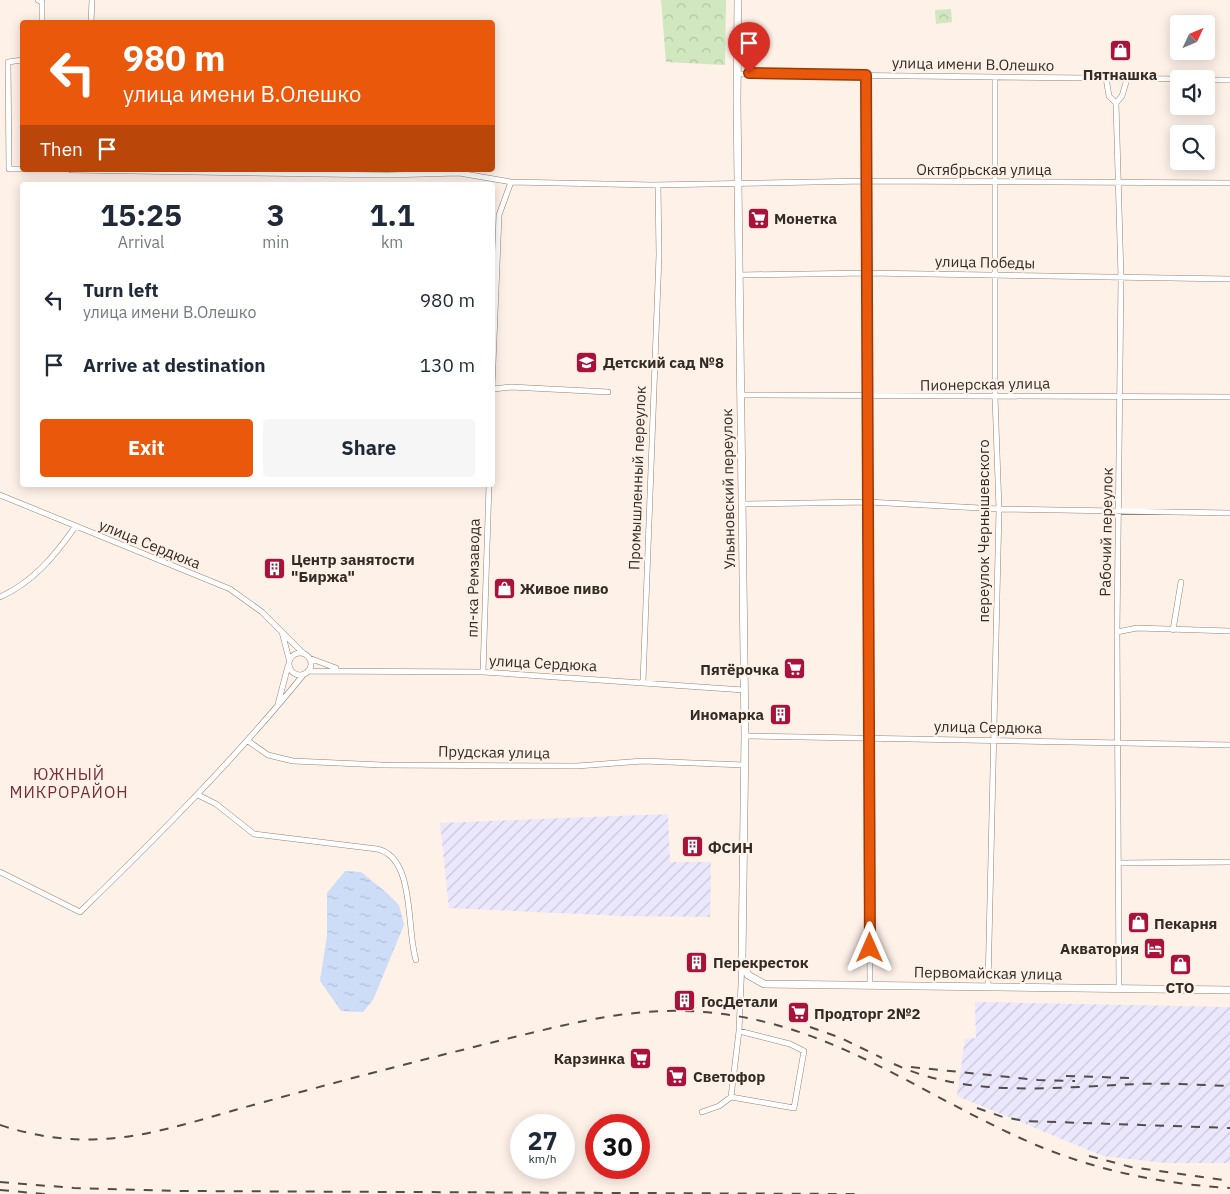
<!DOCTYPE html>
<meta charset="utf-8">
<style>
:root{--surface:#fff;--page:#f6f6f7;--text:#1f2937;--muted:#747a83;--accent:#ea580c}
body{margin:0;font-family:"IBM Plex Sans",sans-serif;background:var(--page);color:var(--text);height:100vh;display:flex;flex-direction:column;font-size:19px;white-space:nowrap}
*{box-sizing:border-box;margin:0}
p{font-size:16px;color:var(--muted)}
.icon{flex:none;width:28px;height:28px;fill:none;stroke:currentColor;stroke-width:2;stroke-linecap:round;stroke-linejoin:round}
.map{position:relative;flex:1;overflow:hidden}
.side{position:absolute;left:20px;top:182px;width:475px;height:305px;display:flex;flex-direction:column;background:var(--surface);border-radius:5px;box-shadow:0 2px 12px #0003}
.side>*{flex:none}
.top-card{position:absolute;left:20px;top:20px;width:475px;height:152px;border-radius:5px;box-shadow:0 2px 12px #0003;background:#ea580c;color:#fff;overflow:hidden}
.needle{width:32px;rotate:46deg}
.fabs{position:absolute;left:1170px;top:15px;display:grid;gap:10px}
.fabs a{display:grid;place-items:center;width:45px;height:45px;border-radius:5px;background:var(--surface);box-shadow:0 2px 12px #0003;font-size:25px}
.speed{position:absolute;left:510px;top:1114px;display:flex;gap:10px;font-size:25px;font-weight:700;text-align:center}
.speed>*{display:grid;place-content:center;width:65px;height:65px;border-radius:50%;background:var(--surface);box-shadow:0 2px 12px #0003;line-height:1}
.speed small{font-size:12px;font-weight:400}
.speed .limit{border:8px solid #d22;background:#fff;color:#111}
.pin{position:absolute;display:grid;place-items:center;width:42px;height:42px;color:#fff;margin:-51px -21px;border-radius:50% 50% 50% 0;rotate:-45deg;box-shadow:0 0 5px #0007}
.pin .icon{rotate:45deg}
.me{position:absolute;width:55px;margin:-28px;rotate:0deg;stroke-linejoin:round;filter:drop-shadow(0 0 4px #0008)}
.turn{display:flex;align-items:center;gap:18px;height:105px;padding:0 20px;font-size:22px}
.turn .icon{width:65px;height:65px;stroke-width:2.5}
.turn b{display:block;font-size:35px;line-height:42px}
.then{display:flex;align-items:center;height:48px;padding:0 20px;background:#0003;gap:10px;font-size:19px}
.eta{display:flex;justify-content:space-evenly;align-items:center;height:85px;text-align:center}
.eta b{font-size:30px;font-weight:800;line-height:35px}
.action{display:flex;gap:10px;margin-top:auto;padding:10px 20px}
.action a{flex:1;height:58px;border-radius:5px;background:var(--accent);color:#fff;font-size:20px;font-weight:800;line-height:58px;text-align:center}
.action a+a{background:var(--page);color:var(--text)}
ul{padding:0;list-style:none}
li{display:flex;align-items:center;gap:15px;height:65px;padding:0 20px}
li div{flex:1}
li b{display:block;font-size:19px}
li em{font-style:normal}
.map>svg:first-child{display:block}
.industrial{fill:url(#industrial-furrows)}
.forest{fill:url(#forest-crowns)}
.water{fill:url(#water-ripples)}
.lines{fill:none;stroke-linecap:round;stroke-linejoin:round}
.street-casing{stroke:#948173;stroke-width:6}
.secondary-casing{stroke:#948173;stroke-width:8}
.street{stroke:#fff;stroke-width:5}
.secondary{stroke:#fff;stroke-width:7}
.rail{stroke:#544c46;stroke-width:2;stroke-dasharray:9 9;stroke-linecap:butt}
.route-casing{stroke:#983908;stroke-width:12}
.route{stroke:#ea580c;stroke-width:9}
.labels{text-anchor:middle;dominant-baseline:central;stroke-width:4.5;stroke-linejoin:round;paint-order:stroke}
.street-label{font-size:15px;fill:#332c26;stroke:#fef1e8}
.poi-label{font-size:15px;font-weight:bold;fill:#332c26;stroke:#fef1e8;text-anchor:start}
.neighbourhood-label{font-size:16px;letter-spacing:1px;fill:#752e37;stroke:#fef1e8}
</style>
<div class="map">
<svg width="1230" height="1194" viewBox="0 0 1230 1194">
<defs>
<pattern id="industrial-furrows" width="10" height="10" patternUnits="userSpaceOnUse" patternTransform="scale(1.25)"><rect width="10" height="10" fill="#ebe7fd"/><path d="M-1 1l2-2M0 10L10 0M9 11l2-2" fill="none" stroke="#cac6d9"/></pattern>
<pattern id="forest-crowns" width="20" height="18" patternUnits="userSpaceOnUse" patternTransform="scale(1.25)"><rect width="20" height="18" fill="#d0e7bf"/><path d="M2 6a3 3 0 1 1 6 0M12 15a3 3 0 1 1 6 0" fill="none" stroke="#b3c6a4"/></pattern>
<pattern id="water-ripples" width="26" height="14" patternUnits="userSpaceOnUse" patternTransform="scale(1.25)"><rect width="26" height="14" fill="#ceddf7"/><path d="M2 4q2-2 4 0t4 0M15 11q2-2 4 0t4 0" fill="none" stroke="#b1bed4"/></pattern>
</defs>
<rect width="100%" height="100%" fill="#fef1e8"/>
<path class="industrial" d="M 668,814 L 670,862 L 711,862 L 710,917 L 622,916 L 449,908 L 440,823 Z
M 975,1002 L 1230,1007 L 1230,1163 L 1166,1163 L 1103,1156 L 957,1096 L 965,1039 L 976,1038 Z"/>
<path class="forest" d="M 661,0 L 726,0 L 725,65 L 666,62 Z
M 951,9 L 952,22 L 936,24 L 935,10 Z"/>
<path class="water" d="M 345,871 L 361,872 L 387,893 L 399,905 L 404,925 L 373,1000 L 363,1012 L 341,1011 L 320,981 L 327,935 L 327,893 Z"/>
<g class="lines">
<defs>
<path id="street" d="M 38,0 L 42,2 L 42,22
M 91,22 L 92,0
M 22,60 L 8,62 L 9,169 L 22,169
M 737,74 L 1179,79
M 866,75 L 870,985
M 1106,78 L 1109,96 L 1116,103
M 1206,80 L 1230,80
M 71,170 L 387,175 L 459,173 L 511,182 L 653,185 L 866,181 L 1230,183
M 740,275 L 867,273 L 1230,279
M 492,389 L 499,215 L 511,182
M 493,389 L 511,387 L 608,392
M 741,395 L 1230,397
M 0,495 L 230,589 L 262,612 L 303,653
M 743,504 L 868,502 L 999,509 L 1230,513
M 0,597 C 33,582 54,557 75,527
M 1173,630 L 1181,582
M 282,632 L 289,659
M 1117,632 L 1137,628 L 1230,631
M289 664a11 11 0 1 1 22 0a11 11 0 1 1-22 0Z
M 309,658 L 336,668
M 308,671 L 483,672 L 744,690
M 483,672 L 489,485
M 643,682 L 659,255 L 658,185
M 278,704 L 288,666
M 745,736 L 1230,745
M 248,741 L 268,755 L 293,761 L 382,765 L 577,766 L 643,761 L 744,765
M 198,795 L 216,804 L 254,834 L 377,849 C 416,857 406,930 416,960
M 1120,863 L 1230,862
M 0,872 L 80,912 C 159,835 235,759 304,674
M 988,986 L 999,509 L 995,397 L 995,77
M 1119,989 L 1117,632 L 1121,277 L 1116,103 L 1122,96 L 1127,79
M 731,1097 L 794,1108 L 804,1051 L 790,1044 L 739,1031
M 702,1112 L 719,1106 L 731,1097 L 739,1031 L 742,961"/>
<path id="secondary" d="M 738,0 L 737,102 L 745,736 L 742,960 L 748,975 L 764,984 L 1230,990"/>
</defs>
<use href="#street" class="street-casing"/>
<use href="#secondary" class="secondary-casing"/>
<use href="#street" class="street"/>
<use href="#secondary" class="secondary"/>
<path class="rail" d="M 810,1027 L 841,1038 L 882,1058
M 894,1064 C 969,1099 1058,1087 1138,1084 C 1169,1083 1200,1085 1230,1086
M 911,1067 L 1038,1080 L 1075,1081
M 1066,1076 L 1131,1078
M 977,1108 L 1003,1117 L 1025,1121 L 1230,1128
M 0,1125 C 101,1158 167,1128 264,1102 C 340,1081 417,1061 494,1042 C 556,1027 621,1009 684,1011 C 822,1014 916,1094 1036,1145 C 1098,1171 1163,1184 1230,1188
M 1089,1156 L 1131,1167 L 1230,1181
M 0,1182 L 74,1188 L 181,1191 L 855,1194
M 0,1190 L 45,1194"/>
</g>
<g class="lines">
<defs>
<path id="route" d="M 749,73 L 866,75 L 870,948"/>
</defs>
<use href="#route" class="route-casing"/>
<use href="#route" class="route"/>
</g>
<defs>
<symbol id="shop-square" viewBox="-11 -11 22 22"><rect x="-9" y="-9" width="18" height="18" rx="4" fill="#a9133b" stroke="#fef1e8"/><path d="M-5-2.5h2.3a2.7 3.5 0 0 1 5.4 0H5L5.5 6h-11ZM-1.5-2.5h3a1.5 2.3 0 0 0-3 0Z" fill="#fff"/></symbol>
<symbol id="supermarket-square" viewBox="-11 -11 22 22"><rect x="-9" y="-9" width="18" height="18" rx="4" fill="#a9133b" stroke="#fef1e8"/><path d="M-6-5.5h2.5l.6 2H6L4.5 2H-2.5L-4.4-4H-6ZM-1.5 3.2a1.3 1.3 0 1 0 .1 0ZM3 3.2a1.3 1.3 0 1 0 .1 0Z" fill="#fff"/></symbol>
<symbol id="school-square" viewBox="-11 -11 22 22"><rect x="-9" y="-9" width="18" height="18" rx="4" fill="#a9133b" stroke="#fef1e8"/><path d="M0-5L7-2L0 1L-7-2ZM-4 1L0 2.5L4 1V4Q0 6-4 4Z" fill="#fff"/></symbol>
<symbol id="building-square" viewBox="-11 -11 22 22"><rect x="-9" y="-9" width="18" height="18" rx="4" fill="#a9133b" stroke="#fef1e8"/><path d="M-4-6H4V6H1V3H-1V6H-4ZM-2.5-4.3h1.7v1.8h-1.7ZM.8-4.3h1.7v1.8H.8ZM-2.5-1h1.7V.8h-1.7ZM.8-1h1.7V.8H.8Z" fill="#fff"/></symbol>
<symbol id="hotel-square" viewBox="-11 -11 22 22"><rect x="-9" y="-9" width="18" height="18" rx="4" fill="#a9133b" stroke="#fef1e8"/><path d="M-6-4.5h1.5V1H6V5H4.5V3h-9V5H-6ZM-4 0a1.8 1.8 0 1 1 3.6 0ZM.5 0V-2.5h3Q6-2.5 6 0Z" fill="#fff"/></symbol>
</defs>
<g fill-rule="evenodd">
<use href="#shop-square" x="1108" y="38" width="25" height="25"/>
<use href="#supermarket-square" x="746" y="206" width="25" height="25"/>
<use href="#school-square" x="574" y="350" width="25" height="25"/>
<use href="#building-square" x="262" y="556" width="25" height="25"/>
<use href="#shop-square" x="492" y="576" width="25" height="25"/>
<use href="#supermarket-square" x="782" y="656" width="25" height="25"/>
<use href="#building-square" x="768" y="702" width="25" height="25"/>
<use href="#building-square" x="680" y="834" width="25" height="25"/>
<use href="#shop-square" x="1126" y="910" width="25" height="25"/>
<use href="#hotel-square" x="1142" y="936" width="25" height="25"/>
<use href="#building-square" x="684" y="950" width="25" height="25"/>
<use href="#shop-square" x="1168" y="952" width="25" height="25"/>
<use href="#building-square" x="672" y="988" width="25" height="25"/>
<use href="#supermarket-square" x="786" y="1000" width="25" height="25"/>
<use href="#supermarket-square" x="628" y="1046" width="25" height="25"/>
<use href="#supermarket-square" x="664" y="1064" width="25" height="25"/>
</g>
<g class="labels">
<g class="street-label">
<text transform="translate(973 64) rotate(1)">улица имени В.Олешко</text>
<text x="984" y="169">Октябрьская улица</text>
<text transform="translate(985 262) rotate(1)">улица Победы</text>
<text transform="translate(985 384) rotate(-1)">Пионерская улица</text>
<text transform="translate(637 478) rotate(-88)">Промышленный переулок</text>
<text transform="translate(728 489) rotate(-91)">Ульяновский переулок</text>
<text transform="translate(983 531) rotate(-90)">переулок Чернышевского</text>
<text transform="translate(1106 532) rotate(-89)">Рабочий переулок</text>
<text transform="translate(150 544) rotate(22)">улица Сердюка</text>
<text transform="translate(473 578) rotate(-89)">пл-ка Ремзавода</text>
<text transform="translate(543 663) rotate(3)">улица Сердюка</text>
<text transform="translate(988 727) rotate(1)">улица Сердюка</text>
<text transform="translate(494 752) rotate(1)">Прудская улица</text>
<text transform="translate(988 973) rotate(1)">Первомайская улица</text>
</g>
<g class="poi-label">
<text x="1120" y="74" text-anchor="middle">Пятнашка</text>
<text x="774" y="218">Монетка</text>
<text x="603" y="362">Детский сад №8</text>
<text x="291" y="559">Центр занятости<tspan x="291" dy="17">"Биржа"</tspan></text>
<text x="520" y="588">Живое пиво</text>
<text x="779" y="669" text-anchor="end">Пятёрочка</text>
<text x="764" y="714" text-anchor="end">Иномарка</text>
<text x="708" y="847">ФСИН</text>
<text x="1154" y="923">Пекарня</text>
<text x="1139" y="948" text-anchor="end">Акватория</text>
<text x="713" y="962">Перекресток</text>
<text x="1180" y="987" text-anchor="middle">СТО</text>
<text x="701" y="1001">ГосДетали</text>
<text x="814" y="1013">Продторг 2№2</text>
<text x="625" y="1058" text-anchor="end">Карзинка</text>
<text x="693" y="1076">Светофор</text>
</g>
<g class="neighbourhood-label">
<text x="69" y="774">ЮЖНЫЙ<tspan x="69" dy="18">МИКРОРАЙОН</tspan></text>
</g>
</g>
</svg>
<div class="fabs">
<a><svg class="needle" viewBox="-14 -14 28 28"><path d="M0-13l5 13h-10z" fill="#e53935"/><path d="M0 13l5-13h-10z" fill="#747a83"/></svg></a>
<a><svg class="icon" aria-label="sound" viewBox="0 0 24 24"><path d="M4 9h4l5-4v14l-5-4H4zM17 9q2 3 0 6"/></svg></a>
<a><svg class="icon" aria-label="search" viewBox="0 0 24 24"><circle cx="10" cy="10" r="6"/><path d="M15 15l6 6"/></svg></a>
</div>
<div class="speed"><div>27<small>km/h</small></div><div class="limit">30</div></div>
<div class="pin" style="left:749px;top:73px;background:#d93025"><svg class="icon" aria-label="arrive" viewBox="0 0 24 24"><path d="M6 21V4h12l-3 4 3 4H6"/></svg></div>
<svg class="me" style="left:870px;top:948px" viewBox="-20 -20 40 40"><path d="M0-17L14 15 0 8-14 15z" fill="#ea580c" stroke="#fff" stroke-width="4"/></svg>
<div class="top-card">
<div class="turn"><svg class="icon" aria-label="left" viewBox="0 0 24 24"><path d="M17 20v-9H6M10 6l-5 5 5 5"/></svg><div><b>980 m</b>улица имени В.Олешко</div></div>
<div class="then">Then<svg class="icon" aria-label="arrive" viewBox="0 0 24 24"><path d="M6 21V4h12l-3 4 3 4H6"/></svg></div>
</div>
<section class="side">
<div class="eta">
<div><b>15:25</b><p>Arrival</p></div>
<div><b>3</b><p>min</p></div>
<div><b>1.1</b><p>km</p></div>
</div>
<ul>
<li><svg class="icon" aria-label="left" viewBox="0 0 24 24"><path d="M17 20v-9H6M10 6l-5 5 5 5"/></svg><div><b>Turn left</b><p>улица имени В.Олешко</p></div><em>980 m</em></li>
<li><svg class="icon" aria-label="arrive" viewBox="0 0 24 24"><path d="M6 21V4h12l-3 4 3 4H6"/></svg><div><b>Arrive at destination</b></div><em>130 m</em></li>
</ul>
<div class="action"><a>Exit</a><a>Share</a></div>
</section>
</div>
